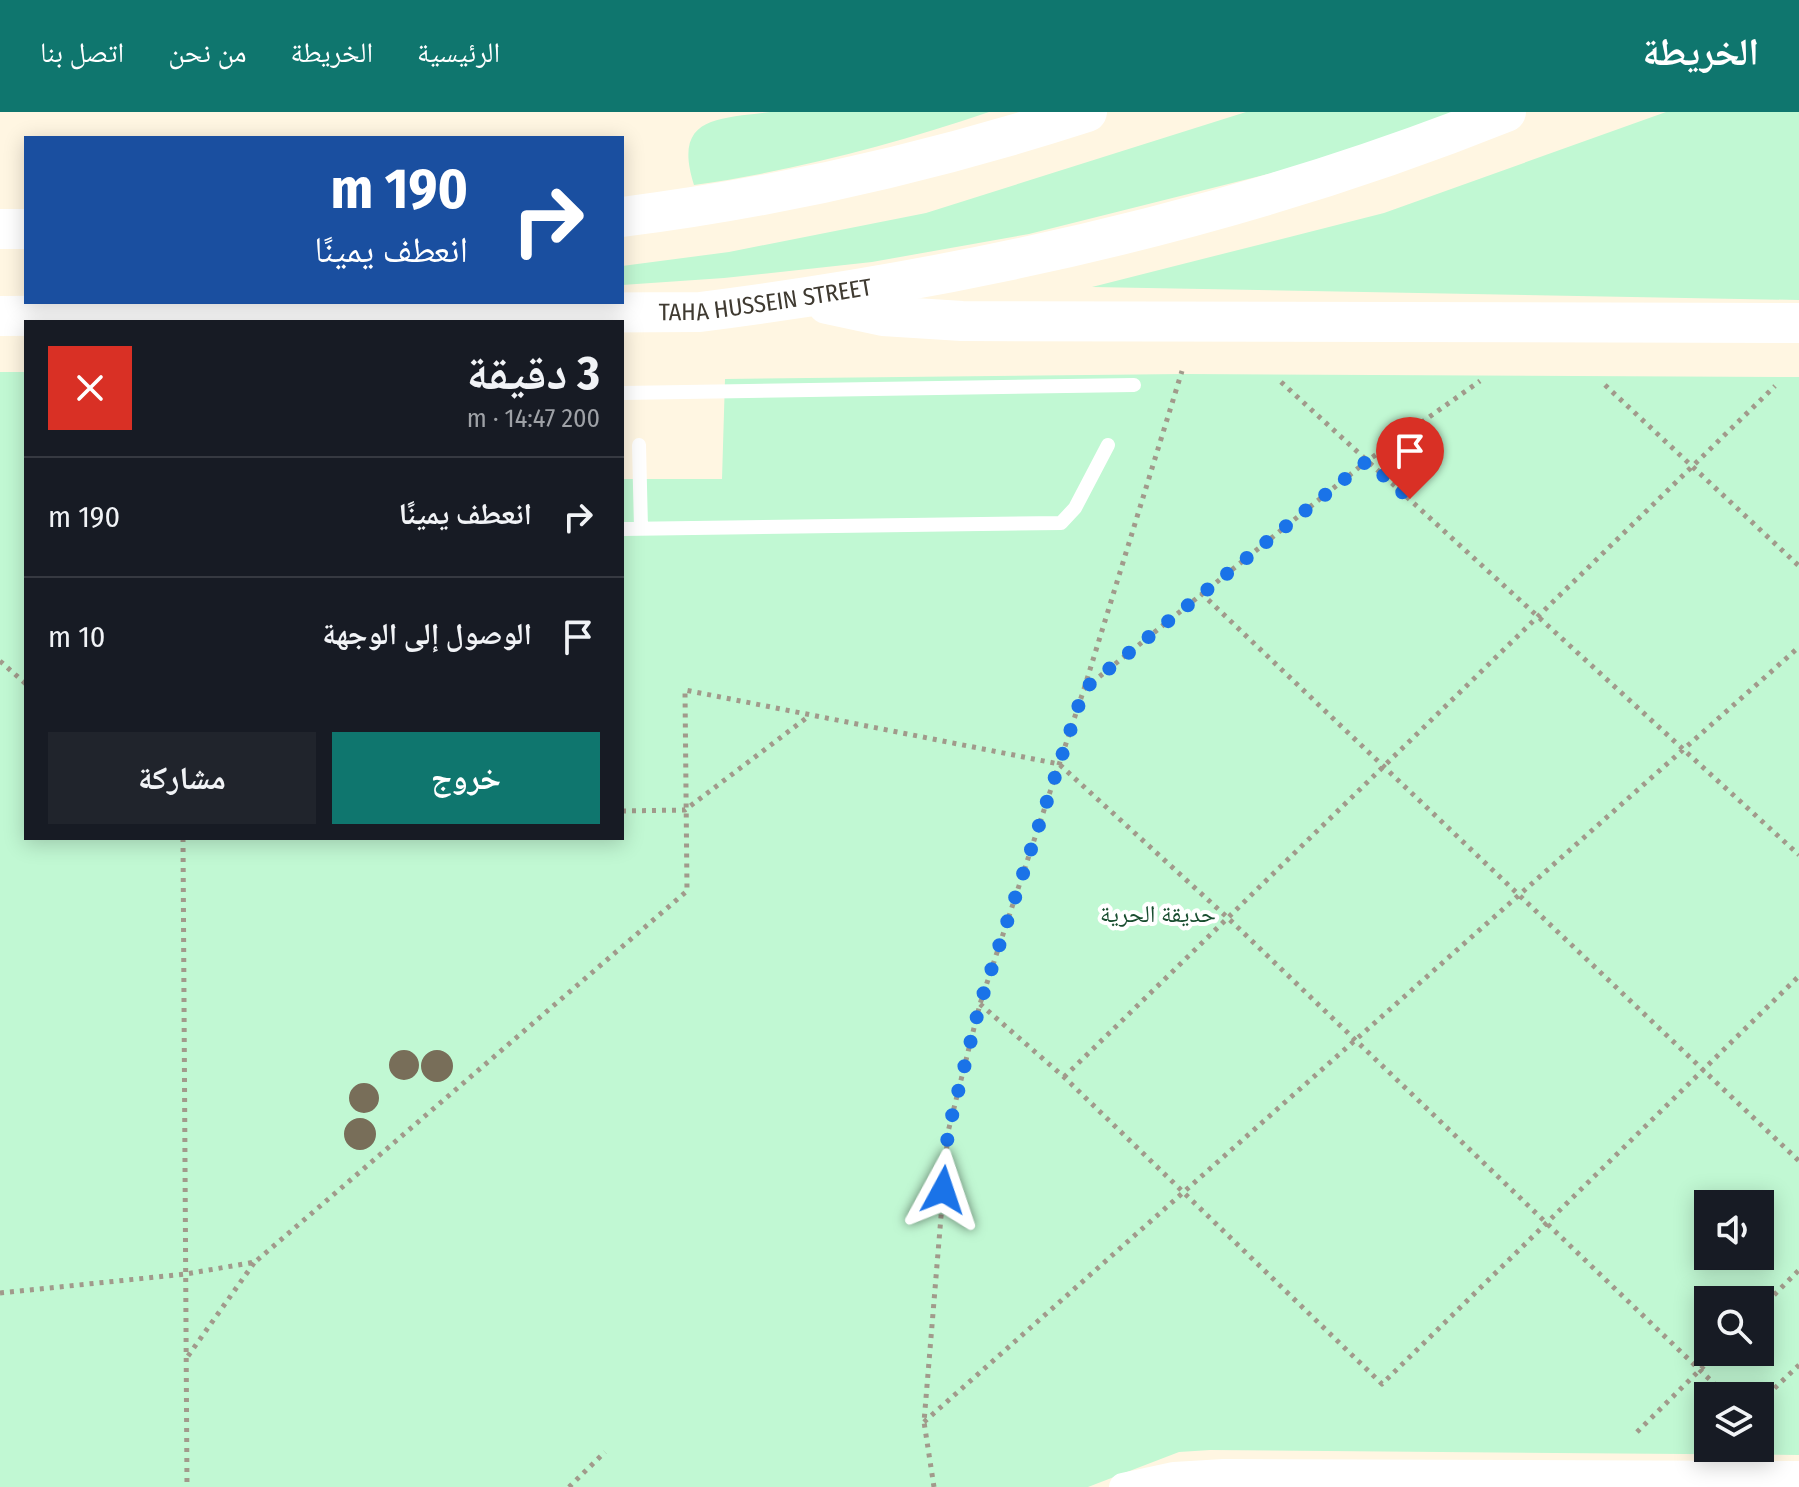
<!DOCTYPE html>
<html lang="ar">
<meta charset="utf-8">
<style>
:root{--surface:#171b24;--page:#20242c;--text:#f1f3f6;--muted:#9ea1a6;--line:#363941;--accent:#0f766e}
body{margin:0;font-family:"Fira Sans Condensed","Noto Naskh Arabic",sans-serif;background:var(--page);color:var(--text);direction:rtl;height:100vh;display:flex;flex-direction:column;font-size:30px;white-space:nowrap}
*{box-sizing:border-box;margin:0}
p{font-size:26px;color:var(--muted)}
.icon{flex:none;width:44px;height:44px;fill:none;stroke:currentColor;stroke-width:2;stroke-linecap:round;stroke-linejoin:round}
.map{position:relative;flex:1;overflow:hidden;direction:ltr}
.sheet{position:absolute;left:24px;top:208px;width:600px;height:520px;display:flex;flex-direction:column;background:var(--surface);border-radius:0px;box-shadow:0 4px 20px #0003;direction:rtl}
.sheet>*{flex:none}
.top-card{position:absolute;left:24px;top:24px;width:600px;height:168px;border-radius:0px;box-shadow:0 4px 20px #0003;direction:rtl;background:#1a4fa0;color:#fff;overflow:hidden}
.buttons{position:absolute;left:1694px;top:1078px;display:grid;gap:16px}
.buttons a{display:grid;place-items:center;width:80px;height:80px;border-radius:0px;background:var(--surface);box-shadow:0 4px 20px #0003;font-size:40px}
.pin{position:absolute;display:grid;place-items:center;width:68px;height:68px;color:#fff;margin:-82px -34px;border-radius:50% 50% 50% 0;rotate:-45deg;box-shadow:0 0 8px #0007}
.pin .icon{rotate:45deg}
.me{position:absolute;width:88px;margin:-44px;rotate:5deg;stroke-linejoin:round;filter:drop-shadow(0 0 6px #0008)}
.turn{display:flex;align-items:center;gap:28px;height:168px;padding:0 24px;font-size:36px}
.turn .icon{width:104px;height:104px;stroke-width:2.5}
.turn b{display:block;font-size:56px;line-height:68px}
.round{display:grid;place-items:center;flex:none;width:84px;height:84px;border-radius:0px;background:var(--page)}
.overview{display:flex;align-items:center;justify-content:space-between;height:136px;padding:0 24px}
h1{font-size:48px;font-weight:700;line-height:60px}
.cta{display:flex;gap:16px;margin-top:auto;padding:16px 24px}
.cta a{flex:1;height:92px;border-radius:0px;background:var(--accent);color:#fff;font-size:32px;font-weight:700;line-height:92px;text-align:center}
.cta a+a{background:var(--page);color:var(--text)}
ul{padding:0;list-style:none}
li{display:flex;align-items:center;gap:24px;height:120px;padding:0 24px;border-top:2px solid var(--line)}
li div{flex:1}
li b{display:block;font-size:30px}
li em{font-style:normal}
header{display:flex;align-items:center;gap:48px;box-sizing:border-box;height:112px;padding:0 40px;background:var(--accent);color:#fff}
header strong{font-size:38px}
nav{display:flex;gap:44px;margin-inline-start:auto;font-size:28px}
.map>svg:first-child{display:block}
.green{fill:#c1f8d3;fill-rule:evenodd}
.building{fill:#786e59}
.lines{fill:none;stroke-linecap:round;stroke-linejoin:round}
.path{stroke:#a19a8b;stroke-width:5;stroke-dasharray:4 6;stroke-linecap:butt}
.lane{stroke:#fff;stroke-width:14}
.street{stroke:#fff;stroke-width:28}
.secondary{stroke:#fff;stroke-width:40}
.route{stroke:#1a73e8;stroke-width:14;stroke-dasharray:0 25.2}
.labels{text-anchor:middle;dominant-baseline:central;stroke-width:8;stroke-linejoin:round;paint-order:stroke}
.street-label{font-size:24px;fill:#3f3a31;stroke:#fff}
.park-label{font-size:24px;fill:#184d2f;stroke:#fff}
</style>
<header>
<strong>الخريطة</strong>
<nav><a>الرئيسية</a><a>الخريطة</a><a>من نحن</a><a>اتصل بنا</a></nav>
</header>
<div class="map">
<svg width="1799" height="1375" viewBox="0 0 1799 1375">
<rect width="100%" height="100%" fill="#fff6e2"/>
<path class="green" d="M 770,0 L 989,0 C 894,32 794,59 694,73 C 672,4 718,7 770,0 Z
M 1246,0 L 1470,0 L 1400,29 L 1029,122 L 872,150 L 724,166 L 622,173 L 622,154 L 729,140 L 926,101 Z
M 1666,0 L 1799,0 L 1799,188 L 1092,175 L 1384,101 Z
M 0,260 L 26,260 L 26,726 L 622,726 L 622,367 L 722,367 L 725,267 L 1184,262 L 1799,265 L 1799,1343 L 1210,1338 L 1179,1340 L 1088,1375 L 0,1375 ZM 1708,1092 L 1760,1092 L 1760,1144 L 1708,1144 ZM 1708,1188 L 1760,1188 L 1760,1240 L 1708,1240 ZM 1708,1284 L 1760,1284 L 1760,1336 L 1708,1336 Z"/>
<path class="building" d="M389 953a15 15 0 1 1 30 0a15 15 0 1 1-30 0Z
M421 954a16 16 0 1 1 32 0a16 16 0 1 1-32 0Z
M349 986a15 15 0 1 1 30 0a15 15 0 1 1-30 0Z
M344 1022a16 16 0 1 1 32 0a16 16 0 1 1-32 0Z"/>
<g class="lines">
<path class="path" d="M 1281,270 L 1799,743
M 1605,273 L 1799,454
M 1201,481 L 1799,1049
M 0,549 L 26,572
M 1084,577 L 1367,349 L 1480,269
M 622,699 L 685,698 L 809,604
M 183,726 L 187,1375
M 980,892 L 1064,965 L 1382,1272 L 1799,864
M 1064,965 L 1775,274
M 0,1181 L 186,1162 L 255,1150 L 687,779 L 685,578 L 1059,652 L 1228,806 L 1727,1284
M 1760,1197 L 1799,1158
M 188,1244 L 254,1151
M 1760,1290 L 1799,1253
M 924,1310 L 1799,535
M 1637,1320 L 1718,1240
M 569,1375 L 605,1340
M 934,1375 L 924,1310 L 948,1020 L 980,892 L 1084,577 L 1182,259"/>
<path class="lane" d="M 622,281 L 1134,273
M 639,333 L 641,416
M 622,417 L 1061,411 L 1075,396 L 1108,333"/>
<path class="street" d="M 1123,1375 L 1174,1364 L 1224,1361 L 1799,1363"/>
<g class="secondary">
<path d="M 622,105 C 781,85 935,49 1087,0"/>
<path d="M 0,117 L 26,117"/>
<path d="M 827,192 L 883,204 L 962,209 L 1799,211"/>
<path id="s1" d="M 0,204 L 700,200 C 976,165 1247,104 1506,0"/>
</g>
</g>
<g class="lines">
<path class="route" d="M 943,1078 L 948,1020 L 980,892 L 1084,577 L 1367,349 L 1410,387"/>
</g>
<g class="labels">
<g class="street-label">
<text stroke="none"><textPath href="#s1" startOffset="766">TAHA HUSSEIN STREET</textPath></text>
</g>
<g class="park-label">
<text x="1158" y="802">حديقة الحرية</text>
</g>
</g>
</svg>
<div class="buttons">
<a><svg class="icon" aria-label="sound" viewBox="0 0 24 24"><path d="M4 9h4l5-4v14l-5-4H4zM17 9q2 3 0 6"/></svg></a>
<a><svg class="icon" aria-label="search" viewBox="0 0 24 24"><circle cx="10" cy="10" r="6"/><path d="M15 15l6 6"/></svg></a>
<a><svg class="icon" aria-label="layers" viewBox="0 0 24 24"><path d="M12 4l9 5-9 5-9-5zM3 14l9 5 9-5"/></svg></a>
</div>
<div class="pin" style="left:1410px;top:387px;background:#d93025"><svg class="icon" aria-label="arrive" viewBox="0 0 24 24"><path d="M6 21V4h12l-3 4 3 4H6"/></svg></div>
<svg class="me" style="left:943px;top:1078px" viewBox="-20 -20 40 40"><path d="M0-17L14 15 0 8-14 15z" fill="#1a73e8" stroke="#fff" stroke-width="4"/></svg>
<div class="top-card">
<div class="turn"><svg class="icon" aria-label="right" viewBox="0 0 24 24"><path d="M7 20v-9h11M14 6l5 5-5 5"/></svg><div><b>190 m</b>انعطف يمينًا</div></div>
</div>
<section class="sheet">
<div class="overview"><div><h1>3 دقيقة</h1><p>200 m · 14:47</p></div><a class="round" style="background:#d93025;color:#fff"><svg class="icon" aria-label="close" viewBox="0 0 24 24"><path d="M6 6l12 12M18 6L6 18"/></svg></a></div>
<ul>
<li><svg class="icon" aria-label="right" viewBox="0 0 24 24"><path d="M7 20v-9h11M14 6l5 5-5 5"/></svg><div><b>انعطف يمينًا</b></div><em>190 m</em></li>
<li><svg class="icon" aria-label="arrive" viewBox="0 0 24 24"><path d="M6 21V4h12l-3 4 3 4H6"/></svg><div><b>الوصول إلى الوجهة</b></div><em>10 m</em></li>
</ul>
<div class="cta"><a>خروج</a><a>مشاركة</a></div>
</section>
</div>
